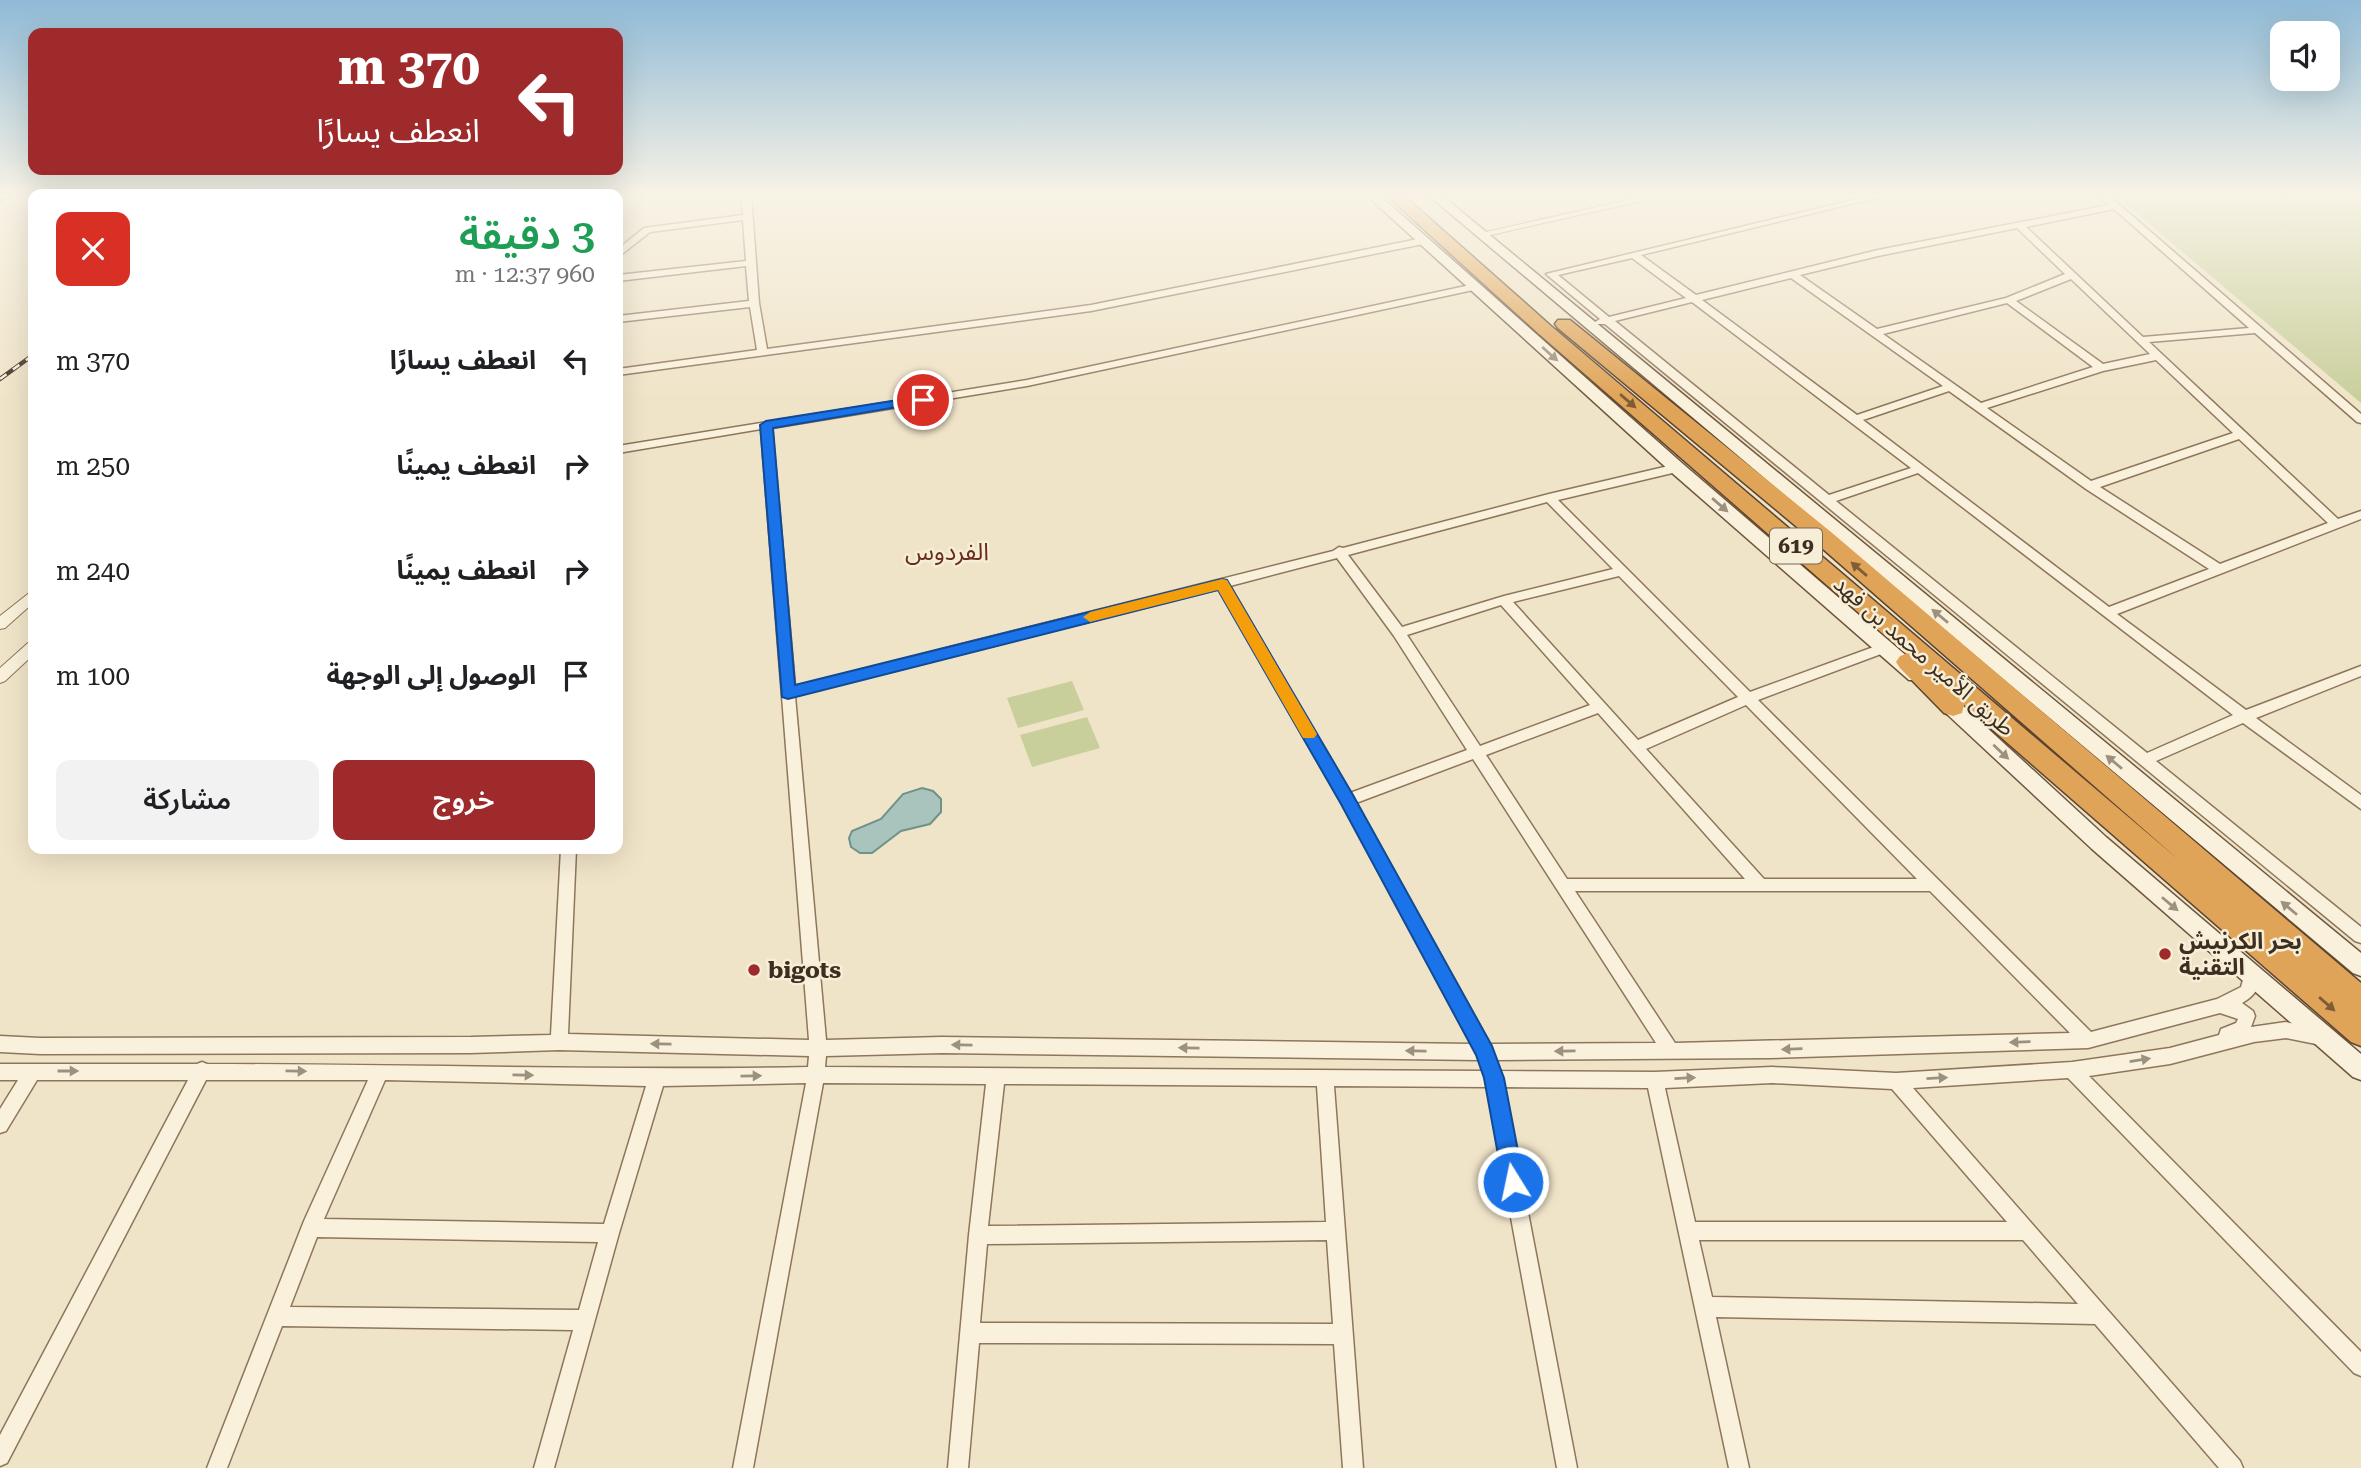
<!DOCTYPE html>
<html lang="ar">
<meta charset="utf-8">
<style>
:root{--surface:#fff;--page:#f2f2f2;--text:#202124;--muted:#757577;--accent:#9e2a2b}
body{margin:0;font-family:"Roboto Serif","Noto Sans Arabic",serif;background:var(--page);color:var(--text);direction:rtl;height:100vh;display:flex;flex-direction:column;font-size:26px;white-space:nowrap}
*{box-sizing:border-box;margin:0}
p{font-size:23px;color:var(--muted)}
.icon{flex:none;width:38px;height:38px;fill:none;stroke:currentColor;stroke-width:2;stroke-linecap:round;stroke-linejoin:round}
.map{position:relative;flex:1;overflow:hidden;direction:ltr}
.side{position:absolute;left:28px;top:189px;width:595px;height:665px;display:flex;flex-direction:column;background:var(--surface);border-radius:14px;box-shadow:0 7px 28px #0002;direction:rtl}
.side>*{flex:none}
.guide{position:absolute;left:28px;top:28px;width:595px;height:147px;border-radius:14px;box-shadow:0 7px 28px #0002;direction:rtl;background:#9e2a2b;color:#fff;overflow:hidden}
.tools{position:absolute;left:2270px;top:21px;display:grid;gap:14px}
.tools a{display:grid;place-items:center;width:70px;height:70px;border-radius:14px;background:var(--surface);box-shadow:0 7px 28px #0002;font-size:35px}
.pin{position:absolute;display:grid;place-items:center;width:60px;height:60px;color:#fff;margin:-30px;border:4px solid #fff;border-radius:50%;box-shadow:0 2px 7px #0007}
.me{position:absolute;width:77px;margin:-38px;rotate:350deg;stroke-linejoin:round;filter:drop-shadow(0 0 5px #0008)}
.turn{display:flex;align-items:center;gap:24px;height:147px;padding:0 28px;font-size:32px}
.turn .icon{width:91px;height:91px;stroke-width:2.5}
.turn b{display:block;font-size:49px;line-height:60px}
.round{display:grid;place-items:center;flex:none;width:74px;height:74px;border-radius:14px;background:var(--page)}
.summary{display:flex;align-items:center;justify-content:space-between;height:119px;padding:0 28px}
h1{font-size:42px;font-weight:600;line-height:52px;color:#1e9e55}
.button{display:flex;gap:14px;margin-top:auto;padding:14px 28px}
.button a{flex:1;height:80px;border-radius:14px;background:var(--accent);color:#fff;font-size:28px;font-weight:600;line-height:80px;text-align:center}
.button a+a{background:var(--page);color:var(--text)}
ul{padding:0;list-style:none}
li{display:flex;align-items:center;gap:21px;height:105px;padding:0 28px}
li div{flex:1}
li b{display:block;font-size:26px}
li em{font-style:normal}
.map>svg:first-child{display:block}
.green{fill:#c9cf9b}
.water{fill:#a9c4bc;stroke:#6f938a;stroke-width:2}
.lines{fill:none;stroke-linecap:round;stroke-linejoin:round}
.minor-casing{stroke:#8d765c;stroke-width:3}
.tertiary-casing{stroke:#8d765c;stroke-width:2}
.secondary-casing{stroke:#6f573f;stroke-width:3}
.primary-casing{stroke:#5b4430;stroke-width:3}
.motorway-casing{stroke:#5b4430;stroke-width:3}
.minor{fill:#faf1dc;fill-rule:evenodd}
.tertiary{fill:#faf1dc;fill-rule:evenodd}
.secondary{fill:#faf1dc;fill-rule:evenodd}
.primary{fill:#f3d9a0;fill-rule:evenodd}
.motorway{fill:#e0a458;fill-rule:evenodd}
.rail-casing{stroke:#3d2e20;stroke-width:4.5}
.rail{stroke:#f7eed8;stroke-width:2.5;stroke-dasharray:8;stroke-linecap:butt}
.oneway{fill:#9c907e}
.oneway2{fill:#7e5d36}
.route{fill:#1a73e8;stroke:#114b97;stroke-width:2}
.slow{fill:#f59e0b}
.poi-dot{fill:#9e2a2b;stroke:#f7eed8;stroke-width:2.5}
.labels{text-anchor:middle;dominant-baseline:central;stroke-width:5;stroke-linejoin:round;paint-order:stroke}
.shield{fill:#f7eed8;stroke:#756857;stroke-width:2}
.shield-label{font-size:21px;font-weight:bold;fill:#3d2e20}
.street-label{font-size:23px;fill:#3d2e20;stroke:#f7eed8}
.poi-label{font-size:23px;font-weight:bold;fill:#3d2e20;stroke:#f7eed8;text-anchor:start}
.neighbourhood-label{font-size:24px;fill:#6b2e1e;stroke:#f7eed8}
</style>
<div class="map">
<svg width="2361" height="1468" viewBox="0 0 2361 1468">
<rect width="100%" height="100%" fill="#f0e4c8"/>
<path class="green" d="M 2114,194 L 2361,194 L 2361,403 Z
M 1072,681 L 1084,710 L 1018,728 L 1007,698 Z
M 1087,717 L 1100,748 L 1032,767 L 1020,735 Z"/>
<path class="water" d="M 922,788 L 933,791 L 941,799 L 941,812 L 930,824 L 901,831 L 872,853 L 860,853 L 851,847 L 849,838 L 852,831 L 881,819 L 903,794 Z"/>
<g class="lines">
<defs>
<path id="minor" d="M 741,194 L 751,194 L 759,303 L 767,349 L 1091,305 L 1423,238 L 1428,241 L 1423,244 L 1091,311 L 618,375 L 618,369 L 757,350 L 750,307 L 618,322 L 618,316 L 749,301 L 746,266 L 618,281 L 618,275 L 746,261 L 743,220 L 650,232 L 618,257 L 618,249 L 644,228 L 743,215 Z
M 1877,194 L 1892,194 L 1641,255 L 1696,295 L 1878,250 L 2109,205 L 2097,194 L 2107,194 L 2361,414 L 2361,423 L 2357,422 L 2255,333 L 2149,342 L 2338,519 L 2361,511 L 2361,519 L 2117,614 L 2246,710 L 2361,666 L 2361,676 L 2256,718 L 2361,795 L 2361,809 L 2243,723 L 2156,761 L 2361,927 L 2361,943 L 2355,941 L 1605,324 L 1596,324 L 1595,322 L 1600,319 L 1546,274 ZM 2114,209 L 2249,328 L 2143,337 L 2026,227 ZM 2017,228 L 2065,274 L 2006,298 L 1877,329 L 1800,275 L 1878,256 ZM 1632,258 L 1686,298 L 1609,317 L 1558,275 ZM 1791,278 L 1943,386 L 1857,415 L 1702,300 ZM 2071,279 L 2150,354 L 2103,364 L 2016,301 ZM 1692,302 L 1911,468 L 1829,495 L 1615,321 ZM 2007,303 L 2093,367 L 1981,403 L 1883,334 ZM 2156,360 L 2233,433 L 2091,481 L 1987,408 L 2103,371 ZM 1949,391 L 2086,489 L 2209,569 L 2109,607 L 1863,420 ZM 2239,439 L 2328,523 L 2220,564 L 2100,487 ZM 1918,473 L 2233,715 L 2147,753 L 1836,501 Z
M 1475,284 L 1480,287 L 1478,289 L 1027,386 L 772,428 L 795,686 L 1333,551 L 1339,547 L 1343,548 L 1549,494 L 1677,464 L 1681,465 L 1681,471 L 1558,500 L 1750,692 L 1879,645 L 1889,645 L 1891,648 L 1889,651 L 1758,700 L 2091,1032 L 2217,999 L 2241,987 L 2246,969 L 2252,967 L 2258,969 C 2264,984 2255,996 2242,1003 L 2253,1011 L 2255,1016 L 2251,1027 L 2286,1022 L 2327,1032 L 2329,1037 L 2327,1042 L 2321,1045 L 2286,1038 L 2254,1042 L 2170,1064 L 2089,1076 L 2361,1352 L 2361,1376 L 2354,1373 L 2068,1078 L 1913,1088 L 2240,1461 L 2243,1468 L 2219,1468 L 2095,1324 L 1716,1317 L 1749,1468 L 1729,1468 L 1648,1088 L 1504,1087 L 1577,1468 L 1557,1468 L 1487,1087 L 1334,1086 L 1363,1468 L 1343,1468 L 1334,1344 L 979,1343 L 968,1468 L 948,1468 L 969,1235 L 986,1084 L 823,1083 L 753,1468 L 733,1468 L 806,1083 L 663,1086 L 619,1233 L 554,1468 L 534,1468 L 573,1330 L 282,1326 L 227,1468 L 207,1468 L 304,1221 L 368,1080 L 206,1080 L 7,1463 L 0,1466 L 0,1435 L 188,1080 L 37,1080 L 6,1131 L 0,1133 L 0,1109 L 18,1080 L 0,1080 L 0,1064 L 197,1064 L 202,1062 L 207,1064 C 407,1064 608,1071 808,1067 L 809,1056 L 559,1050 L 471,1053 L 40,1054 L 0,1052 L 0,1036 L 40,1038 L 471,1037 L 551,1035 L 561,849 L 576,849 L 568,1034 L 809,1040 L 761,429 L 618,453 L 618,446 L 1027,380 ZM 1547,502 L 1613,569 L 1504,596 L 1402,627 L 1348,555 ZM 1337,558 L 1394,636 L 1467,750 L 1350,793 L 1230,586 ZM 1619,576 L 1738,697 L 1638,740 L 1513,602 ZM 1219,589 L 1342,804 L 1472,1044 L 942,1037 L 826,1040 L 795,696 ZM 1501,605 L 1590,705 L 1480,746 L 1407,635 ZM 1746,705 L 1917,879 L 1764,879 L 1646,749 ZM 1598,713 L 1745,879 L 1567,879 L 1486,755 ZM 1473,759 L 1656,1043 L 1490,1044 L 1356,803 ZM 1575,891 L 1930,891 L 2070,1033 L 1675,1043 ZM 2220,1013 L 2238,1019 L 2236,1023 L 2221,1029 L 2219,1035 L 2170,1048 L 2072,1062 L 1896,1073 L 1772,1067 L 1655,1072 L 1500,1071 L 1496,1060 L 1769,1058 L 2088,1048 ZM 942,1053 L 1479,1060 L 1483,1071 L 825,1067 L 826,1056 ZM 385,1080 L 646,1086 L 604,1224 L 324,1219 ZM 1772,1083 L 1892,1089 L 2007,1222 L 1695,1222 L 1665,1088 ZM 1004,1084 L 1317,1086 L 1326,1222 L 988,1226 ZM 317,1237 L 598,1242 L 579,1310 L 290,1307 ZM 1327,1240 L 1333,1324 L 980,1323 L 987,1244 ZM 1699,1240 L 2023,1240 L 2078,1304 L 1712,1297 Z"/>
<path id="tertiary" d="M 1654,194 L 1672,194 L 1482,237 L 1477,234 Z
M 33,590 L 33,603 L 5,628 L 0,629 L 0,616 Z
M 33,642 L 33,655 L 5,681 L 0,683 L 0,668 L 28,643 Z"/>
<path id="secondary" d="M 1365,194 L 1378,194 L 1683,464 L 1923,670 L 1925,675 L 1923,680 L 1909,680 L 1671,472 Z
M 1427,194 L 1440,194 L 2361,953 L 2361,976 L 2353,973 Z
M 1941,690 L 1948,692 L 2106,837 L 2361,1054 L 2361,1080 L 2353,1077 L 2092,849 L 1934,702 L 1932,697 L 1934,692 Z"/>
<path id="primary" d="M 0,194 L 16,194 L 0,201 Z"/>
<path id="motorway" d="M 1385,194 L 1402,194 L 1551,326 L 2179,860 L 1815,542 L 1558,328 L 1555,324 L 1558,320 L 1570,320 L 1831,532 L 2361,983 L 2361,1046 L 2351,1042 L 1964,705 L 1962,713 L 1953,716 L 1944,713 L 1900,668 L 1896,662 L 1900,656 L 1906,654 L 1539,334 Z"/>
</defs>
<use href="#minor" class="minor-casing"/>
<use href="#tertiary" class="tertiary-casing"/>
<use href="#secondary" class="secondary-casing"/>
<use href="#primary" class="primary-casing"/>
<use href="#motorway" class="motorway-casing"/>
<use href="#minor" class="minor"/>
<use href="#tertiary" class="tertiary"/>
<use href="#secondary" class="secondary"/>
<use href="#primary" class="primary"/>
<use href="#motorway" class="motorway"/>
<defs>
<path id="rail" d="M 0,379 L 33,355"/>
</defs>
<use href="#rail" class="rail-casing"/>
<use href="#rail" class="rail"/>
</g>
<defs><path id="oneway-solid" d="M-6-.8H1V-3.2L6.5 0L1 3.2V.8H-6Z" transform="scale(1.75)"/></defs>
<g class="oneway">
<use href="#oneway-solid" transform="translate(1550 354) rotate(42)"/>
<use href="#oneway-solid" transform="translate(1720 505) rotate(41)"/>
<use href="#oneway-solid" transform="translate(1940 616) rotate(-140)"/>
<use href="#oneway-solid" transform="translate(2001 752) rotate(43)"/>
<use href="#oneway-solid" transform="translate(2114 762) rotate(-140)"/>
<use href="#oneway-solid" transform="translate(2170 904) rotate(40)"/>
<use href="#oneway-solid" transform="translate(2289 908) rotate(-140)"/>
<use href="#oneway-solid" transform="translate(2020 1042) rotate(178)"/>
<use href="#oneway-solid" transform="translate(661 1044) rotate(-179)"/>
<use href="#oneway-solid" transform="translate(962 1045) rotate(-179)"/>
<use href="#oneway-solid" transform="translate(1189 1048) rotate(-179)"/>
<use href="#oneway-solid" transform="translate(1792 1049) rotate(178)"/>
<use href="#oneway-solid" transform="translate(1416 1051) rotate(-179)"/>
<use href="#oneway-solid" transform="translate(1565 1051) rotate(179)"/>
<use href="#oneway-solid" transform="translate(2140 1060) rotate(-9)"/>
<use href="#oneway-solid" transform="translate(68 1071)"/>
<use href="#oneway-solid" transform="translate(296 1071) rotate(1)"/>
<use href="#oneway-solid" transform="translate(523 1075) rotate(1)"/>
<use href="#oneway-solid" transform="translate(751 1076) rotate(-1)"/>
<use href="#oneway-solid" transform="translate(1685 1078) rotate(-3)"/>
<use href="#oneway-solid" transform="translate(1937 1078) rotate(-3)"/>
</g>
<g class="oneway2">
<use href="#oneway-solid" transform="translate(1628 401) rotate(41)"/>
<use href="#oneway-solid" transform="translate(1859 569) rotate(-139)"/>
<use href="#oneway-solid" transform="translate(2327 1004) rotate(41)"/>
</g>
<linearGradient id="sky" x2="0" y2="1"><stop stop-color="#8fbad6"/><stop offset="0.49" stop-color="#f8f3e6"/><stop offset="1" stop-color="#f8f3e6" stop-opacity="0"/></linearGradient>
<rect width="2361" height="399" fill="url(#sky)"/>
<path class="route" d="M 923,396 L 927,397 L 927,402 L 773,428 L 795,685 L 1222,579 L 1227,580 L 1353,795 L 1492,1046 L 1504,1078 L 1524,1182 L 1521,1189 L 1513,1192 L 1506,1189 L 1503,1182 L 1484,1078 L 1476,1055 L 1341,804 L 1218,590 L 788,699 L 782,697 L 760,425 L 766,421 Z"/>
<path class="slow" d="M 1222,579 L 1227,580 L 1314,729 L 1317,734 L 1314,738 L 1303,738 L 1218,590 L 1090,622 L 1083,617 L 1090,612 Z"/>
<g class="poi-dot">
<circle cx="2165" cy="954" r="7"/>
<circle cx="754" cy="970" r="7"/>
</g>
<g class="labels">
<rect class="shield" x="1770" y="528.5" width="52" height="35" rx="5"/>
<g class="shield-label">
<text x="1796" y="546">619</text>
</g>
<g class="street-label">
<text transform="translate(1924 656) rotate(41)">طريق الأمير محمد بن فهد</text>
</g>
<g class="poi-label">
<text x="2179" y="941">بحر الكرنيش<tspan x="2179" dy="26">التقنية</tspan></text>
<text x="768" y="970">bigots</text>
</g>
<g class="neighbourhood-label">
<text x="947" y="552">الفردوس</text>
</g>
</g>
</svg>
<div class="tools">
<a><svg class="icon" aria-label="sound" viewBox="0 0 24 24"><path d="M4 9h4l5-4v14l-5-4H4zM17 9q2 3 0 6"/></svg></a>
</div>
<div class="pin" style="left:923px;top:400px;background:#d93025"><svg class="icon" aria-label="arrive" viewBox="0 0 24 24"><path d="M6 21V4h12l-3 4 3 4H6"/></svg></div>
<svg class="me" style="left:1513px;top:1182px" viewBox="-20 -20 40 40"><circle r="17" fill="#1a73e8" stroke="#fff" stroke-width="3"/><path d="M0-11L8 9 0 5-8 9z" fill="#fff"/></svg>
<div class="guide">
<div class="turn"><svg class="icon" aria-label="left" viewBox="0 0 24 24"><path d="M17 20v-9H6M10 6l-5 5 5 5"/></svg><div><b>370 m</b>انعطف يسارًا</div></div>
</div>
<section class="side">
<div class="summary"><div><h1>3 دقيقة</h1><p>960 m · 12:37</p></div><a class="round" style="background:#d93025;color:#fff"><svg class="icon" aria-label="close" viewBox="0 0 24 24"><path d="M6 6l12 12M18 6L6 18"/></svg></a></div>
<ul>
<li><svg class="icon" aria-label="left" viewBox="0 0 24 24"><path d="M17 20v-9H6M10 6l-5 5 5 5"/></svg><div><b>انعطف يسارًا</b></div><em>370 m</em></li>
<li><svg class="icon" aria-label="right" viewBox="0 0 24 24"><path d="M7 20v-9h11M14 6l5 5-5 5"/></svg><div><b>انعطف يمينًا</b></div><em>250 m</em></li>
<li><svg class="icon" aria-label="right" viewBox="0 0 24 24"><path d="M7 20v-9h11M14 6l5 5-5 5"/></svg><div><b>انعطف يمينًا</b></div><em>240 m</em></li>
<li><svg class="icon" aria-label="arrive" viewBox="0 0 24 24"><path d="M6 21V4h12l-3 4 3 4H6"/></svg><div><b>الوصول إلى الوجهة</b></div><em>100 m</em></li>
</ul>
<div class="button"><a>خروج</a><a>مشاركة</a></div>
</section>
</div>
